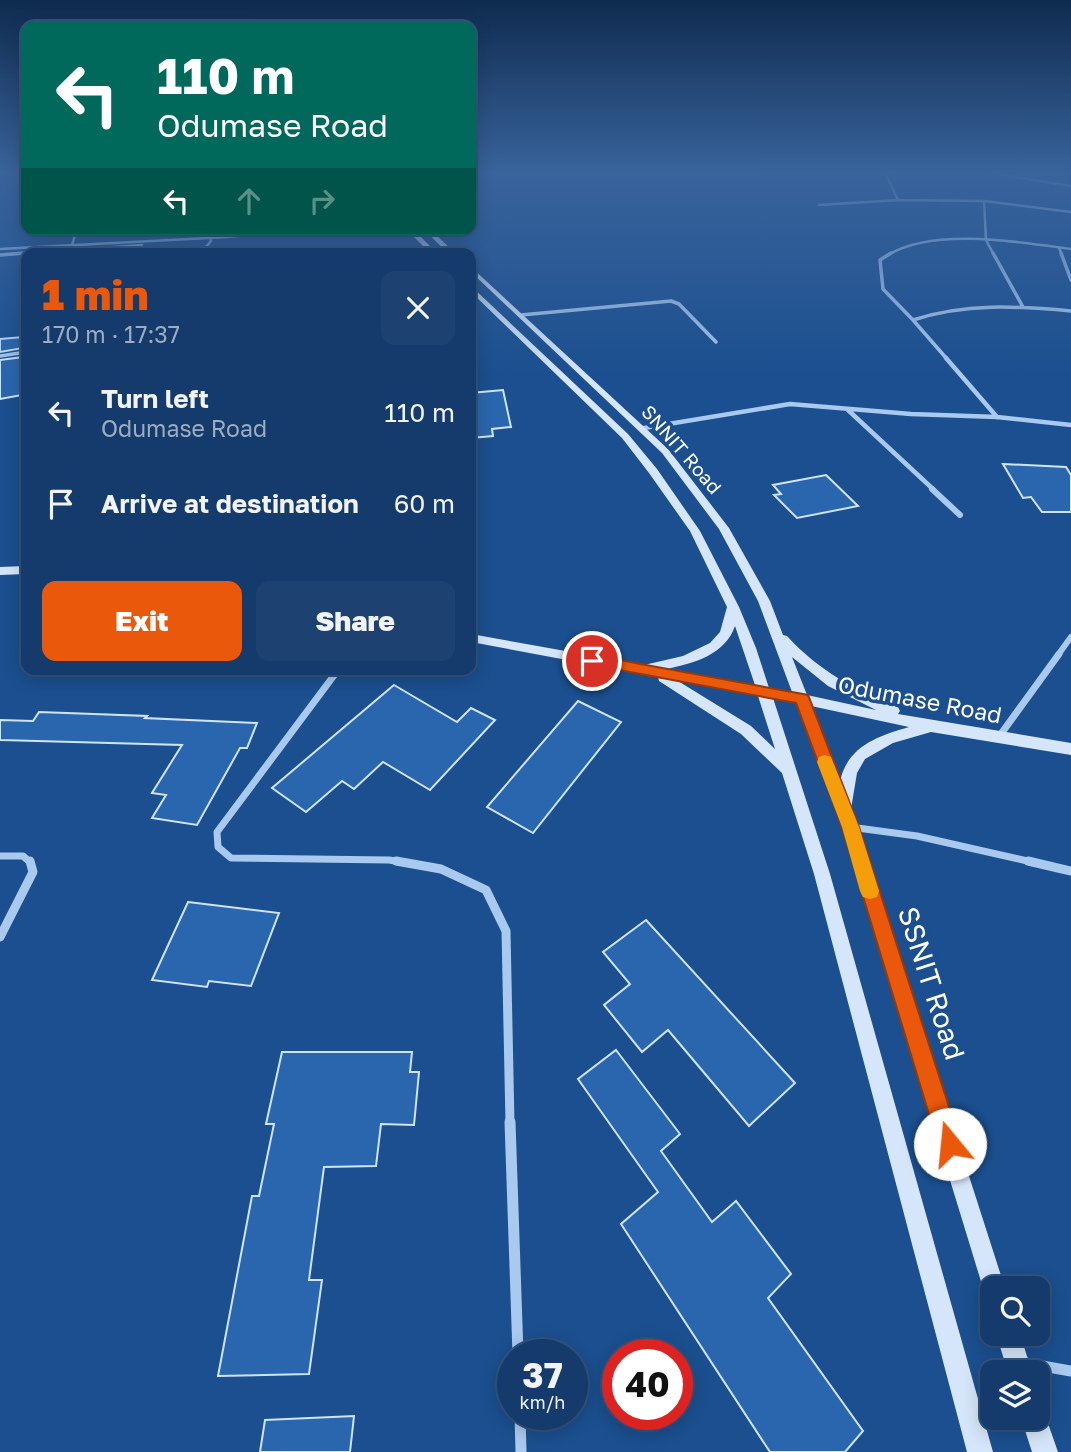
<!DOCTYPE html>
<meta charset="utf-8">
<style>
:root{--surface:#143b6b;--page:#1d4271;--text:#f1f3f6;--muted:#9dadc1;--line:#33557e;--accent:#ea580c}
body{margin:0;font-family:"Golos Text",sans-serif;background:var(--page);color:var(--text);height:100vh;display:flex;flex-direction:column;font-size:26px;white-space:nowrap}
*{box-sizing:border-box;margin:0}
p{font-size:23px;color:var(--muted)}
.icon{flex:none;width:38px;height:38px;fill:none;stroke:currentColor;stroke-width:2;stroke-linecap:round;stroke-linejoin:round}
.map{position:relative;flex:1;overflow:hidden}
.drawer{position:absolute;left:21px;top:248px;width:455px;height:427px;display:flex;flex-direction:column;background:var(--surface);border-radius:14px;box-shadow:0 4px 18px #0003,0 0 0 2px var(--line)}
.drawer>*{flex:none}
.hud{position:absolute;left:21px;top:21px;width:455px;height:214px;border-radius:14px;box-shadow:0 4px 18px #0003,0 0 0 2px var(--line);background:#00695c;color:#fff;overflow:hidden}
.controls{position:absolute;left:980px;top:1276px;display:grid;gap:14px}
.controls a{display:grid;place-items:center;width:70px;height:70px;border-radius:14px;background:var(--surface);box-shadow:0 4px 18px #0003,0 0 0 2px var(--line);font-size:35px}
.speed{position:absolute;left:497px;top:1339px;display:flex;gap:14px;font-size:35px;font-weight:700;text-align:center}
.speed>*{display:grid;place-content:center;width:91px;height:91px;border-radius:50%;background:var(--surface);box-shadow:0 4px 18px #0003,0 0 0 2px var(--line);line-height:1}
.speed small{font-size:18px;font-weight:400}
.speed .limit{border:10px solid #d22;background:#fff;color:#111}
.pin{position:absolute;display:grid;place-items:center;width:60px;height:60px;color:#fff;margin:-30px;border:4px solid #fff;border-radius:50%;box-shadow:0 2px 7px #0007}
.me{position:absolute;width:77px;margin:-38px;rotate:343deg;stroke-linejoin:round;filter:drop-shadow(0 0 5px #0008)}
.turn{display:flex;align-items:center;gap:24px;height:147px;padding:0 21px;font-size:32px}
.turn .icon{width:91px;height:91px;stroke-width:2.5}
.turn b{display:block;font-size:49px;line-height:60px}
.lanes{display:flex;align-items:center;height:66px;padding:0 21px;background:#0003;justify-content:center;gap:35px;direction:ltr}
.lanes .off{opacity:.35}
.round{display:grid;place-items:center;flex:none;width:74px;height:74px;border-radius:14px;background:var(--page)}
.head{display:flex;align-items:center;justify-content:space-between;height:119px;padding:0 21px}
h1{font-size:42px;font-weight:800;line-height:52px;color:var(--accent)}
.button{display:flex;gap:14px;margin-top:auto;padding:14px 21px}
.button a{flex:1;height:80px;border-radius:14px;background:var(--accent);color:#fff;font-size:28px;font-weight:800;line-height:80px;text-align:center}
.button a+a{background:var(--page);color:var(--text)}
ul{padding:0;list-style:none}
li{display:flex;align-items:center;gap:21px;height:91px;padding:0 21px}
li div{flex:1}
li b{display:block;font-size:26px}
li em{font-style:normal}
.map>svg:first-child{display:block}
.building{fill:#2a66ad;stroke:#cfe3fa;stroke-width:2}
.lines{fill:none;stroke-linecap:round;stroke-linejoin:round}
.street-far6{stroke:#a9c9ee;stroke-width:2.5}
.street-far5{stroke:#a9c9ee;stroke-width:3.5}
.street-far4{stroke:#a9c9ee;stroke-width:4.5}
.street-far3{stroke:#a9c9ee;stroke-width:6}
.street-far2{stroke:#a9c9ee;stroke-width:7}
.street-far1{stroke:#a9c9ee;stroke-width:9}
.street{stroke:#a9c9ee;stroke-width:11}
.secondary{fill:#d6e6fa;fill-rule:evenodd}
.route{fill:#ea580c;stroke:#983908;stroke-width:2}
.slow{fill:#f59e0b}
.labels{text-anchor:middle;dominant-baseline:central;stroke-width:7;stroke-linejoin:round;paint-order:stroke}
.far-street-label{font-size:19px;fill:#fff;stroke:#1b4f8f}
.street-label{font-size:23px;fill:#fff;stroke:#1b4f8f}
.near-street-label{font-size:28px;fill:#fff;stroke:#1b4f8f}
</style>
<div class="map">
<svg width="1071" height="1452" viewBox="0 0 1071 1452">
<rect width="100%" height="100%" fill="#1b4f8f"/>
<path class="building" d="M 23,337 L 23,348 L 0,352 L 0,339 Z
M 23,357 L 22,395 L 0,399 L 0,360 Z
M 503,390 L 511,427 L 492,429 L 493,436 L 471,438 L 471,393 Z
M 1003,464 L 1066,467 L 1071,475 L 1071,512 L 1042,512 L 1031,497 L 1023,498 Z
M 826,475 L 858,506 L 797,518 L 774,495 L 781,494 L 773,485 Z
M 394,685 L 457,722 L 471,708 L 495,720 L 430,790 L 383,762 L 354,789 L 342,781 L 306,812 L 272,788 Z
M 578,701 L 621,722 L 533,833 L 487,807 Z
M 39,712 L 147,716 L 145,718 L 257,723 L 247,748 L 240,748 L 197,825 L 152,818 L 166,795 L 152,793 L 182,745 L 0,740 L 0,720 L 33,721 Z
M 188,902 L 279,913 L 251,986 L 209,981 L 207,987 L 152,980 Z
M 646,920 L 795,1083 L 749,1126 L 668,1030 L 642,1052 L 604,1005 L 630,984 L 603,952 Z
M 616,1050 L 680,1134 L 661,1151 L 712,1222 L 736,1201 L 791,1274 L 768,1298 L 863,1431 L 845,1452 L 770,1452 L 621,1224 L 658,1192 L 578,1079 Z
M 282,1052 L 412,1052 L 410,1072 L 419,1072 L 414,1125 L 381,1124 L 376,1166 L 324,1167 L 309,1280 L 322,1280 L 309,1374 L 218,1376 L 252,1196 L 259,1196 L 274,1124 L 266,1124 Z
M 354,1416 L 350,1452 L 260,1452 L 265,1420 Z"/>
<g class="lines">
<path class="street-far6" d="M 889,171 L 887,177 L 898,200
M 979,171 L 1071,186
M 819,205 L 898,200 L 984,201
M 72,245 L 77,229
M 1059,248 L 1062,255
M 0,249 L 227,237 L 309,229
M 200,254 L 211,241 L 210,237
M 0,255 L 142,245
M 888,255 C 933,227 1020,242 1071,249
M 994,255 L 986,240 L 984,201 L 1071,212"/>
<path class="street-far5" d="M 891,253 L 880,260 L 883,289 L 913,320
M 993,253 L 1023,307
M 1061,253 L 1071,280
M 0,255 L 24,253
M 521,315 L 671,301 L 679,304 L 716,342
M 0,356 L 26,352
M 947,359 L 913,320 C 965,303 1017,306 1071,311"/>
<path class="street-far4" d="M 946,358 L 997,417
M 848,410 L 934,490
M 644,428 L 790,404 L 911,414 L 997,417 L 1071,425"/>
<path class="street-far3" d="M 932,489 L 960,515
M 1058,655 L 1071,637"/>
<path class="street-far2" d="M 338,670 L 217,832 L 218,847 L 231,858 L 389,860 L 407,863
M 998,738 L 1059,654
M 850,827 L 917,836 L 1036,863
M 0,856 L 23,856 L 31,863"/>
<path class="street-far1" d="M 396,861 L 441,869 L 486,890 L 506,931 L 510,1124
M 1028,861 L 1071,871
M 0,937 L 33,872 L 30,861"/>
<path class="street" d="M 510,1122 L 518,1354
M 1020,1362 L 1071,1371
M 520,1414 L 521,1452"/>
<path class="secondary" d="M 406,229 L 413,229 L 438,254 L 431,254 Z
M 423,229 L 430,229 L 456,254 L 449,254 Z
M 471,267 L 668,449 L 729,528 L 770,601 L 783,635 L 787,636 C 819,671 855,690 898,707 L 900,711 L 898,714 L 1071,743 L 1071,755 L 931,732 L 893,743 L 865,759 L 857,773 L 851,809 L 1005,1288 L 992,1288 L 992,1299 L 986,1296 L 983,1288 L 842,827 L 796,703 L 773,698 L 830,874 L 993,1452 L 967,1452 L 814,874 L 782,773 L 741,734 L 659,681 L 658,677 L 471,642 L 471,634 L 644,665 L 683,656 L 710,643 L 720,632 L 727,607 L 690,531 L 649,473 L 622,438 L 471,292 L 471,286 L 628,434 L 657,469 L 700,531 L 739,607 L 756,648 L 769,688 L 792,692 L 758,601 L 719,529 L 662,453 L 471,272 ZM 735,626 L 755,685 L 667,669 C 694,663 725,655 735,626 ZM 792,657 L 828,686 L 876,710 L 807,695 ZM 678,681 L 758,696 L 775,749 L 751,726 ZM 811,706 L 909,727 C 878,736 848,746 840,781 Z
M 26,566 L 26,574 L 0,575 L 0,567 Z
M 996,1334 L 1020,1334 L 1032,1372 L 1008,1372 Z
M 1038,1407 L 1043,1409 L 1058,1452 L 1032,1452 L 1021,1418 L 1038,1418 Z"/>
</g>
<linearGradient id="sky" x2="0" y2="1"><stop stop-color="#0f2b4f"/><stop offset="0.46" stop-color="#39639b"/><stop offset="1" stop-color="#39639b" stop-opacity="0"/></linearGradient>
<rect width="1071" height="375" fill="url(#sky)"/>
<path class="route" d="M 592,655 L 808,695 L 859,827 L 961,1144 L 958,1152 L 950,1156 L 941,1152 L 938,1144 L 842,827 L 796,703 L 587,664 L 585,661 L 587,657 Z"/>
<path class="slow" d="M 825,755 L 831,757 L 859,827 L 879,891 L 877,897 L 870,899 L 863,897 L 860,891 L 842,827 L 817,762 L 819,757 Z"/>
<g class="labels">
<g class="far-street-label">
<text transform="translate(682 449) rotate(49)">SNNIT Road</text>
</g>
<g class="street-label">
<text transform="translate(920 699) rotate(11)">Odumase Road</text>
</g>
<g class="near-street-label">
<text transform="translate(932 983) rotate(72)">SSNIT Road</text>
</g>
</g>
</svg>
<div class="controls">
<a><svg class="icon" aria-label="search" viewBox="0 0 24 24"><circle cx="10" cy="10" r="6"/><path d="M15 15l6 6"/></svg></a>
<a><svg class="icon" aria-label="layers" viewBox="0 0 24 24"><path d="M12 4l9 5-9 5-9-5zM3 14l9 5 9-5"/></svg></a>
</div>
<div class="speed"><div>37<small>km/h</small></div><div class="limit">40</div></div>
<div class="pin" style="left:592px;top:661px;background:#d93025"><svg class="icon" aria-label="arrive" viewBox="0 0 24 24"><path d="M6 21V4h12l-3 4 3 4H6"/></svg></div>
<svg class="me" style="left:950px;top:1144px" viewBox="-20 -20 40 40"><circle r="19" fill="#fff"/><path d="M0-13L10 11 0 6-10 11z" fill="#ea580c"/></svg>
<div class="hud">
<div class="turn"><svg class="icon" aria-label="left" viewBox="0 0 24 24"><path d="M17 20v-9H6M10 6l-5 5 5 5"/></svg><div><b>110 m</b>Odumase Road</div></div>
<div class="lanes"><svg class="icon" aria-label="left" viewBox="0 0 24 24"><path d="M17 20v-9H6M10 6l-5 5 5 5"/></svg><svg class="icon off" aria-label="ahead" viewBox="0 0 24 24"><path d="M12 20V5M6 11l6-6 6 6"/></svg><svg class="icon off" aria-label="right" viewBox="0 0 24 24"><path d="M7 20v-9h11M14 6l5 5-5 5"/></svg></div>
</div>
<section class="drawer">
<div class="head"><div><h1>1 min</h1><p>170 m · 17:37</p></div><a class="round"><svg class="icon" aria-label="close" viewBox="0 0 24 24"><path d="M6 6l12 12M18 6L6 18"/></svg></a></div>
<ul>
<li><svg class="icon" aria-label="left" viewBox="0 0 24 24"><path d="M17 20v-9H6M10 6l-5 5 5 5"/></svg><div><b>Turn left</b><p>Odumase Road</p></div><em>110 m</em></li>
<li><svg class="icon" aria-label="arrive" viewBox="0 0 24 24"><path d="M6 21V4h12l-3 4 3 4H6"/></svg><div><b>Arrive at destination</b></div><em>60 m</em></li>
</ul>
<div class="button"><a>Exit</a><a>Share</a></div>
</section>
</div>
